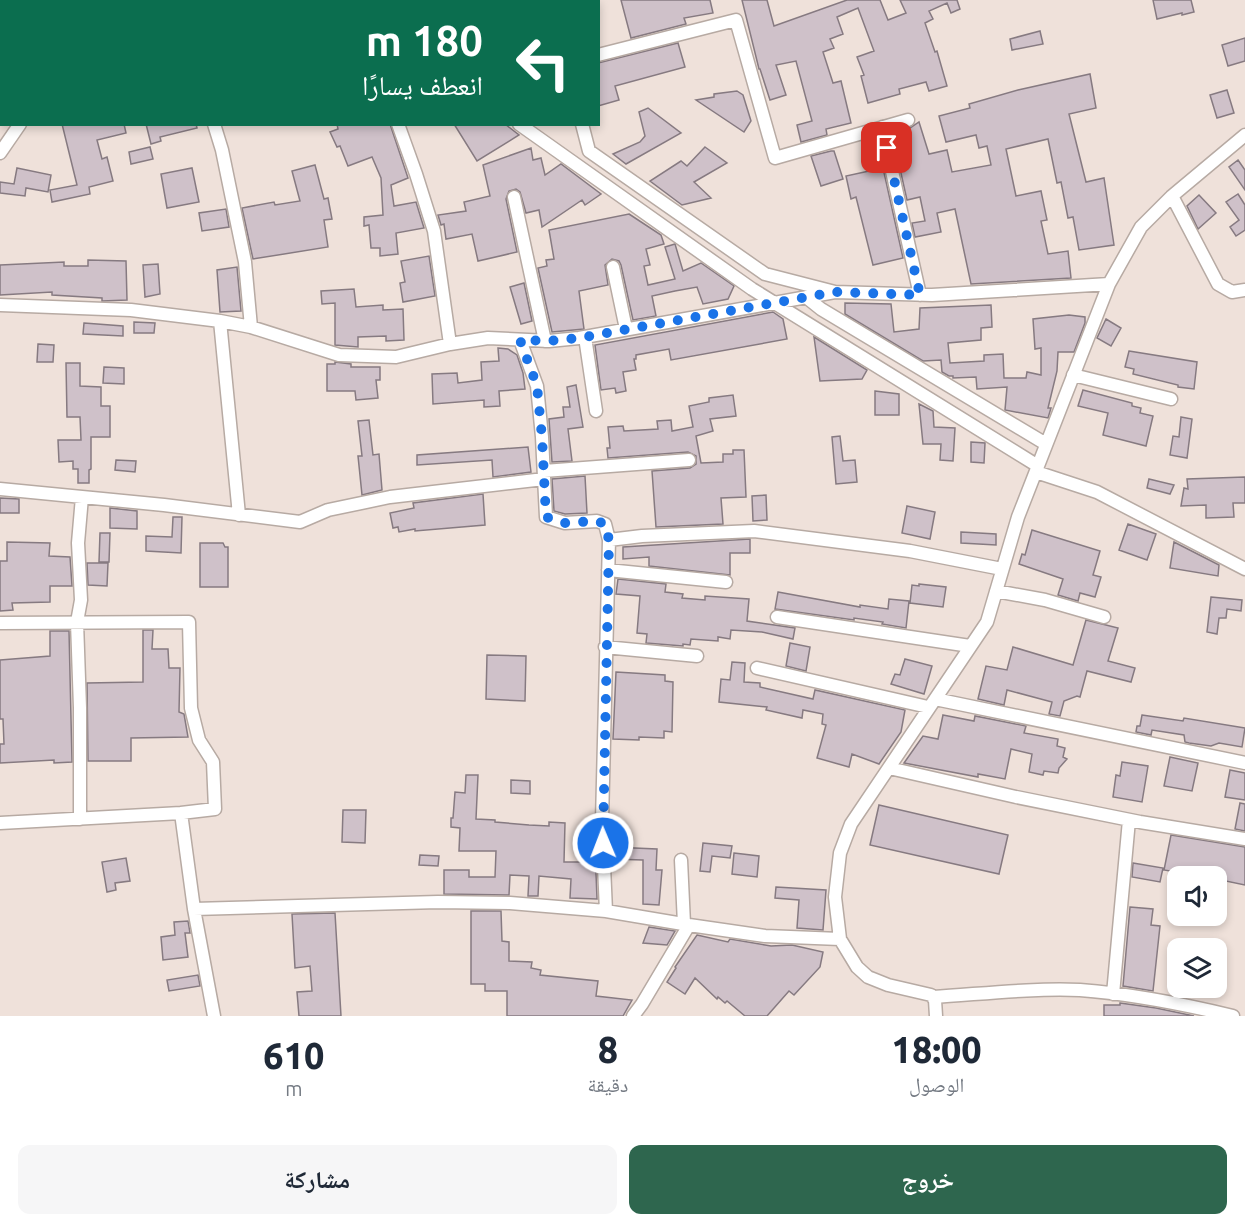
<!DOCTYPE html>
<html lang="ar">
<meta charset="utf-8">
<style>
:root{--surface:#fff;--page:#f6f6f7;--text:#1f2937;--muted:#747a83;--accent:#2e664e}
body{margin:0;font-family:Ubuntu,"Noto Naskh Arabic",sans-serif;background:var(--page);color:var(--text);direction:rtl;height:100vh;display:flex;flex-direction:column;font-size:22px;white-space:nowrap}
*{box-sizing:border-box;margin:0}
p{font-size:20px;color:var(--muted)}
.icon{flex:none;width:33px;height:33px;fill:none;stroke:currentColor;stroke-width:2;stroke-linecap:round;stroke-linejoin:round}
.map{position:relative;height:1016px;overflow:hidden;direction:ltr}
.details{display:flex;flex-direction:column;background:var(--surface);flex:1}
.details>*{flex:none}
.banner{position:absolute;left:0px;top:0px;width:600px;height:126px;box-shadow:0 3px 9px #0003;direction:rtl;background:#0b6e4f;color:#fff;overflow:hidden}
.buttons{position:absolute;left:1167px;top:866px;display:grid;gap:12px}
.buttons a{display:grid;place-items:center;width:60px;height:60px;border-radius:12px;background:var(--surface);box-shadow:0 3px 9px #0003;font-size:30px}
.pin{position:absolute;display:grid;place-items:center;width:51px;height:51px;color:#fff;margin:-26px;border-radius:12px;box-shadow:0 3px 9px #0006}
.me{position:absolute;width:66px;margin:-33px;rotate:359deg;stroke-linejoin:round;filter:drop-shadow(0 0 4px #0008)}
.turn{display:flex;align-items:center;gap:21px;height:126px;padding:0 18px;font-size:27px}
.turn .icon{width:78px;height:78px;stroke-width:2.5}
.turn b{display:block;font-size:42px;line-height:51px}
.eta{display:flex;justify-content:space-evenly;align-items:center;height:102px;text-align:center}
.eta b{font-size:36px;font-weight:800;line-height:42px}
.primary-button{display:flex;gap:12px;margin-top:auto;padding:12px 18px}
.primary-button a{flex:1;height:69px;border-radius:12px;background:var(--accent);color:#fff;font-size:24px;font-weight:800;line-height:69px;text-align:center}
.primary-button a+a{background:var(--page);color:var(--text)}
.map>svg:first-child{display:block}
.building{fill:#cfc1c9;stroke:#867a81;stroke-width:1.5}
.lines{fill:none;stroke-linecap:round;stroke-linejoin:round}
.minor-casing{stroke:#b7aaa3;stroke-width:15}
.minor{stroke:#fff;stroke-width:12}
.route{stroke:#1a73e8;stroke-width:10;stroke-dasharray:0 18}
</style>
<div class="map">
<svg width="1245" height="1016" viewBox="0 0 1245 1016">
<rect width="100%" height="100%" fill="#efe1da"/>
<path class="building" d="M 621,0 L 710,0 L 713,13 L 684,18 L 686,24 L 631,38 Z
M 742,0 L 767,0 L 774,26 L 847,0 L 880,0 L 888,20 L 906,13 L 900,0 L 957,0 L 960,9 L 951,13 L 947,3 L 929,11 L 933,19 L 925,23 L 935,52 L 937,51 L 947,86 L 929,91 L 926,82 L 899,89 L 900,94 L 868,103 L 861,76 L 864,75 L 857,57 L 874,51 L 858,8 L 837,17 L 843,34 L 830,39 L 834,48 L 823,52 L 833,83 L 841,81 L 851,123 L 826,129 L 827,135 L 801,142 L 797,125 L 812,121 L 796,61 L 776,65 L 786,95 L 770,100 L 760,69 L 759,69 Z
M 1153,0 L 1191,0 L 1194,12 L 1182,15 L 1182,13 L 1157,19 Z
M 1040,31 L 1043,44 L 1012,50 L 1010,39 Z
M 1245,38 L 1245,61 L 1228,66 L 1222,45 Z
M 678,43 L 685,67 L 615,86 L 619,100 L 598,106 L 598,63 Z
M 1090,74 L 1096,108 L 1069,114 L 1086,182 L 1104,178 L 1114,245 L 1079,250 L 1073,217 L 1068,218 L 1061,182 L 1057,183 L 1048,139 L 1006,149 L 1016,196 L 1041,191 L 1047,220 L 1041,221 L 1048,254 L 1068,251 L 1071,278 L 971,284 L 955,209 L 937,213 L 941,232 L 915,237 L 912,223 L 925,221 L 920,197 L 907,200 L 892,133 L 910,128 L 919,122 L 929,154 L 947,150 L 952,172 L 991,165 L 987,146 L 979,148 L 976,135 L 946,142 L 939,116 L 970,108 L 969,104 L 1018,90 Z
M 1227,90 L 1234,113 L 1217,118 L 1210,95 Z
M 737,91 L 743,95 L 751,121 L 744,132 L 696,100 L 714,97 L 714,94 Z
M 648,108 L 681,133 L 626,164 L 613,154 L 640,142 L 645,136 L 639,112 Z
M 62,124 L 124,124 L 126,133 L 97,140 L 102,159 L 107,157 L 113,181 L 89,187 L 90,194 L 52,202 L 50,190 L 77,185 Z
M 146,124 L 196,124 L 197,128 L 160,137 L 161,141 L 151,144 Z
M 337,124 L 390,124 L 408,178 L 391,185 L 394,206 L 416,202 L 424,228 L 396,233 L 398,254 L 380,256 L 380,248 L 371,248 L 369,225 L 364,226 L 364,217 L 383,215 L 381,178 L 372,157 L 348,166 L 340,146 L 337,147 L 330,132 L 338,129 Z
M 454,124 L 505,124 L 519,135 L 477,161 Z
M 150,147 L 153,159 L 131,164 L 129,152 Z
M 705,147 L 727,163 L 694,182 L 711,198 L 682,205 L 650,181 L 681,161 L 687,166 Z
M 531,148 L 533,160 L 541,158 L 545,175 L 561,164 L 601,194 L 585,205 L 582,200 L 542,227 L 539,210 L 526,213 L 520,192 L 516,189 L 509,191 L 506,199 L 517,252 L 478,261 L 472,234 L 446,239 L 444,224 L 441,225 L 438,215 L 466,211 L 464,202 L 490,196 L 483,165 Z
M 831,151 L 834,151 L 843,179 L 821,186 L 811,156 Z
M 1238,160 L 1245,170 L 1245,190 L 1229,167 Z
M 315,165 L 324,199 L 328,198 L 332,219 L 324,220 L 328,247 L 253,259 L 242,208 L 274,202 L 275,205 L 300,201 L 292,171 Z
M 17,168 L 51,175 L 48,192 L 26,188 L 25,196 L 0,193 L 0,182 L 14,184 Z
M 192,168 L 199,202 L 167,208 L 161,174 Z
M 883,168 L 903,258 L 873,265 L 856,197 L 851,199 L 846,176 Z
M 1238,194 L 1245,205 L 1245,230 L 1236,236 L 1230,227 L 1239,220 L 1226,202 Z
M 1199,195 L 1216,213 L 1198,229 L 1187,206 Z
M 226,209 L 229,227 L 202,231 L 199,213 Z
M 629,214 L 661,235 L 664,244 L 646,249 L 650,265 L 644,266 L 648,285 L 675,279 L 665,247 L 675,244 L 683,271 L 701,263 L 734,286 L 728,299 L 703,304 L 697,287 L 675,291 L 652,296 L 656,316 L 633,320 L 621,265 L 619,261 L 612,259 L 605,265 L 608,285 L 579,291 L 584,329 L 552,332 L 538,268 L 547,266 L 546,260 L 554,259 L 549,230 Z
M 429,256 L 435,296 L 403,302 L 400,283 L 405,282 L 401,261 Z
M 88,260 L 126,261 L 127,300 L 102,301 L 102,298 L 52,295 L 52,292 L 0,295 L 0,265 L 64,262 L 64,266 L 88,266 Z
M 158,264 L 160,294 L 145,297 L 143,265 Z
M 237,267 L 241,311 L 220,312 L 217,270 Z
M 524,283 L 532,321 L 521,324 L 510,287 Z
M 354,289 L 356,307 L 383,305 L 383,310 L 403,309 L 404,340 L 386,341 L 386,336 L 358,337 L 358,347 L 335,345 L 335,303 L 322,304 L 321,291 Z
M 845,303 L 891,304 L 894,332 L 919,329 L 920,308 L 991,305 L 992,327 L 981,328 L 981,340 L 948,343 L 950,363 L 984,361 L 984,355 L 1003,354 L 1004,378 L 1026,378 L 1027,372 L 1041,375 L 1041,348 L 1035,349 L 1033,319 L 1069,315 L 1085,317 L 1085,323 L 1074,352 L 1058,352 L 1057,371 L 1048,408 L 1051,408 L 1048,418 L 1005,410 L 1007,387 L 977,389 L 976,377 L 953,378 L 953,376 L 949,376 L 942,372 L 941,360 L 923,361 L 845,314 Z
M 773,312 L 783,319 L 787,339 L 671,360 L 669,349 L 636,355 L 636,359 L 634,359 L 636,370 L 623,372 L 626,391 L 616,393 L 615,388 L 601,390 L 595,345 Z
M 1106,319 L 1121,328 L 1111,346 L 1097,338 Z
M 134,322 L 155,323 L 154,333 L 134,333 Z
M 84,323 L 123,326 L 123,336 L 83,334 Z
M 814,337 L 867,370 L 862,379 L 820,381 Z
M 38,344 L 54,345 L 53,362 L 37,362 Z
M 498,348 L 508,349 L 517,355 L 523,373 L 525,389 L 499,391 L 500,406 L 484,407 L 484,400 L 433,404 L 432,374 L 457,373 L 458,383 L 482,380 L 481,362 L 499,361 Z
M 1129,351 L 1197,362 L 1194,389 L 1178,387 L 1178,385 L 1133,374 L 1134,369 L 1125,367 Z
M 335,362 L 351,364 L 351,367 L 380,367 L 380,380 L 376,380 L 378,398 L 356,400 L 355,391 L 327,391 L 327,364 L 335,364 Z
M 66,363 L 80,363 L 80,386 L 101,387 L 101,406 L 110,406 L 110,437 L 91,437 L 91,469 L 89,470 L 89,483 L 78,483 L 78,469 L 73,469 L 73,461 L 59,462 L 58,440 L 81,440 L 80,417 L 67,417 Z
M 104,367 L 124,368 L 124,384 L 103,383 Z
M 576,385 L 583,427 L 568,429 L 572,461 L 552,462 L 549,419 L 564,417 L 563,407 L 570,407 L 567,387 Z
M 1083,390 L 1132,403 L 1132,406 L 1141,408 L 1140,413 L 1153,416 L 1146,446 L 1103,435 L 1108,413 L 1078,406 Z
M 875,391 L 899,394 L 899,415 L 875,415 Z
M 733,395 L 736,416 L 710,419 L 713,431 L 696,436 L 701,463 L 723,462 L 723,454 L 733,454 L 733,450 L 744,450 L 746,497 L 721,498 L 723,524 L 656,527 L 652,471 L 690,468 L 696,464 L 696,456 L 688,452 L 608,458 L 607,448 L 610,448 L 608,427 L 623,426 L 624,431 L 658,429 L 657,421 L 671,420 L 672,431 L 693,427 L 689,406 L 709,402 L 709,398 Z
M 919,404 L 933,411 L 934,427 L 955,428 L 953,461 L 940,460 L 941,444 L 923,444 Z
M 1181,417 L 1192,419 L 1187,458 L 1170,455 L 1173,436 L 1179,437 Z
M 369,420 L 373,455 L 379,454 L 382,490 L 362,495 L 358,456 L 362,456 L 358,421 Z
M 840,436 L 843,461 L 855,460 L 857,482 L 836,484 L 832,437 Z
M 971,442 L 985,443 L 984,463 L 971,462 Z
M 528,447 L 531,472 L 493,477 L 492,460 L 417,465 L 417,455 Z
M 116,460 L 136,461 L 135,472 L 115,470 Z
M 585,476 L 587,513 L 565,514 L 554,511 L 552,479 Z
M 1245,477 L 1245,503 L 1233,503 L 1234,517 L 1206,518 L 1206,505 L 1181,506 L 1184,488 L 1188,489 L 1187,479 Z
M 1149,479 L 1174,485 L 1170,494 L 1147,488 Z
M 483,494 L 485,525 L 415,531 L 415,529 L 399,532 L 398,527 L 393,528 L 390,513 L 414,508 L 413,503 Z
M 766,495 L 767,520 L 753,521 L 752,496 Z
M 0,498 L 19,499 L 19,513 L 0,513 Z
M 907,506 L 935,512 L 930,539 L 902,533 Z
M 110,508 L 137,511 L 137,529 L 110,528 Z
M 173,517 L 182,517 L 181,553 L 146,551 L 146,536 L 172,537 Z
M 1128,524 L 1156,534 L 1147,560 L 1119,550 Z
M 1032,530 L 1100,551 L 1093,575 L 1101,577 L 1095,597 L 1080,593 L 1078,601 L 1058,595 L 1063,579 L 1019,564 L 1022,554 L 1025,555 Z
M 961,532 L 996,534 L 996,545 L 961,543 Z
M 100,533 L 110,533 L 109,562 L 99,562 Z
M 750,539 L 750,553 L 730,553 L 730,575 L 649,566 L 649,557 L 623,559 L 623,547 Z
M 7,542 L 50,543 L 49,556 L 70,557 L 72,586 L 50,586 L 50,602 L 12,603 L 13,610 L 0,611 L 0,561 L 7,561 Z
M 1174,542 L 1219,565 L 1218,576 L 1170,568 Z
M 200,543 L 223,543 L 225,547 L 228,547 L 228,587 L 200,587 Z
M 87,563 L 108,563 L 107,586 L 88,585 Z
M 618,579 L 666,584 L 665,592 L 683,594 L 682,598 L 705,600 L 705,596 L 749,599 L 747,621 L 795,628 L 793,639 L 762,632 L 731,630 L 730,639 L 718,637 L 718,641 L 691,639 L 690,645 L 683,644 L 683,646 L 646,643 L 647,634 L 637,633 L 640,596 L 616,594 Z
M 919,584 L 946,587 L 943,607 L 910,603 L 912,585 L 919,586 Z
M 778,592 L 860,607 L 860,605 L 888,609 L 889,599 L 909,601 L 906,628 L 882,624 L 883,622 L 854,618 L 854,620 L 775,609 Z
M 1211,597 L 1242,600 L 1241,611 L 1227,609 L 1226,618 L 1219,618 L 1217,634 L 1207,632 Z
M 1086,620 L 1118,628 L 1108,661 L 1135,668 L 1131,682 L 1087,671 L 1080,697 L 1077,696 L 1064,701 L 1060,716 L 1049,714 L 1052,702 L 1007,690 L 1004,705 L 978,699 L 986,666 L 1007,670 L 1013,647 L 1073,665 Z
M 143,630 L 153,630 L 152,649 L 168,649 L 169,668 L 180,668 L 179,712 L 184,714 L 188,737 L 131,738 L 131,761 L 88,761 L 87,683 L 143,682 Z
M 50,631 L 69,631 L 72,762 L 54,763 L 54,760 L 0,763 L 0,744 L 4,744 L 3,719 L 0,719 L 0,660 L 50,656 Z
M 790,643 L 810,647 L 806,671 L 786,666 Z
M 487,655 L 526,656 L 525,701 L 486,699 Z
M 905,659 L 932,666 L 924,694 L 891,684 L 895,674 L 900,675 Z
M 732,662 L 745,663 L 744,682 L 760,683 L 760,687 L 813,699 L 815,690 L 905,710 L 901,732 L 879,764 L 852,754 L 849,767 L 817,758 L 826,725 L 822,724 L 823,714 L 803,710 L 802,718 L 766,710 L 767,707 L 719,702 L 721,679 L 730,680 Z
M 616,672 L 665,675 L 665,681 L 673,682 L 672,732 L 664,731 L 664,738 L 639,737 L 639,740 L 613,739 Z
M 943,715 L 974,721 L 975,716 L 1026,726 L 1024,733 L 1058,739 L 1057,746 L 1065,748 L 1063,757 L 1067,759 L 1059,768 L 1058,773 L 1044,771 L 1043,775 L 1029,772 L 1032,754 L 1011,749 L 1005,779 L 978,774 L 978,777 L 904,763 L 923,736 L 938,739 Z
M 1142,715 L 1183,721 L 1184,718 L 1245,728 L 1242,747 L 1219,743 L 1211,746 L 1189,743 L 1185,742 L 1184,735 L 1152,730 L 1151,735 L 1136,732 L 1137,726 L 1140,726 Z
M 1170,757 L 1198,763 L 1192,791 L 1164,786 Z
M 1122,762 L 1148,766 L 1142,802 L 1113,797 L 1116,775 L 1120,776 Z
M 1230,770 L 1245,773 L 1245,800 L 1225,797 Z
M 466,775 L 478,775 L 476,819 L 495,820 L 495,822 L 529,825 L 549,826 L 549,822 L 565,823 L 564,862 L 582,862 L 583,824 L 594,824 L 597,899 L 570,898 L 571,879 L 539,876 L 538,896 L 528,896 L 529,876 L 510,875 L 509,895 L 444,894 L 444,870 L 469,870 L 469,877 L 495,877 L 496,851 L 459,851 L 460,828 L 451,827 L 451,818 L 453,818 L 455,792 L 465,793 Z
M 511,780 L 530,781 L 530,794 L 511,793 Z
M 1240,803 L 1245,804 L 1245,831 L 1235,829 Z
M 879,805 L 1008,835 L 999,874 L 870,845 Z
M 343,810 L 366,810 L 365,843 L 342,842 Z
M 1171,835 L 1245,847 L 1245,885 L 1216,879 L 1216,876 L 1198,876 L 1164,870 Z
M 703,843 L 732,846 L 730,858 L 712,856 L 710,872 L 700,871 Z
M 611,847 L 657,849 L 656,870 L 662,870 L 659,905 L 643,904 L 643,860 L 612,859 Z
M 734,853 L 759,856 L 757,877 L 732,874 Z
M 420,855 L 439,856 L 438,866 L 419,865 Z
M 126,858 L 130,881 L 115,883 L 116,890 L 107,892 L 102,862 Z
M 1133,863 L 1163,868 L 1160,882 L 1132,877 Z
M 776,887 L 826,890 L 823,930 L 797,928 L 799,900 L 775,898 Z
M 1130,907 L 1153,909 L 1151,925 L 1160,926 L 1153,991 L 1123,986 Z
M 471,911 L 501,911 L 502,941 L 509,942 L 509,961 L 532,962 L 531,968 L 541,970 L 540,975 L 598,981 L 596,996 L 632,1000 L 623,1016 L 507,1016 L 507,991 L 485,991 L 485,984 L 471,984 Z
M 335,913 L 341,1016 L 299,1016 L 297,992 L 312,991 L 310,966 L 295,968 L 292,914 Z
M 188,921 L 190,933 L 185,933 L 188,957 L 163,960 L 161,937 L 175,935 L 174,922 Z
M 649,927 L 675,931 L 667,945 L 643,943 Z
M 697,935 L 728,942 L 730,939 L 771,946 L 792,945 L 823,952 L 820,967 L 794,995 L 789,991 L 767,1016 L 745,1016 L 727,1001 L 725,1003 L 718,997 L 717,999 L 695,978 L 685,994 L 667,982 L 676,968 L 675,967 Z
M 198,975 L 200,986 L 169,991 L 167,980 Z
M 1120,1003 L 1156,1008 L 1194,1016 L 1104,1016 L 1104,1005 L 1120,1005 Z"/>
<g class="lines">
<defs>
<path id="minor" d="M 362,0 L 364,2
M 545,0 L 546,2
M 195,2 L 198,0
M 598,55 L 736,20 L 775,158 L 908,120
M 214,124 L 222,150 L 245,262 L 251,327
M 398,124 L 416,174 L 434,231 L 450,344
M 519,124 L 752,289 L 1038,466
M 582,124 L 589,151 L 765,274 L 835,292 L 932,295 L 1109,284
M 882,127 L 920,295
M 0,153 L 20,124
M 1172,196 L 1218,284 L 1232,292 L 1245,290
M 514,197 L 545,341
M 613,267 L 626,329
M 806,297 L 821,309 L 1046,444
M 0,305 L 131,310 L 220,321 L 251,327 L 339,355 L 396,357 L 450,344 L 488,338 L 549,341 L 579,338 L 835,292
M 220,321 L 239,515
M 585,337 L 596,411
M 520,340 L 537,386 L 542,437 L 546,517 L 565,523 L 597,521 L 605,524 L 609,540 L 602,821 L 606,911
M 1073,375 L 1171,399
M 544,471 L 689,460
M 1036,472 L 1097,492 L 1245,569
M 0,489 L 164,505 L 300,522 L 328,510 L 390,497 L 544,479
M 609,540 L 642,536 L 754,531 L 910,551 L 1002,569
M 608,570 L 726,582
M 996,591 L 1045,600 L 1104,617
M 777,617 L 970,646
M 0,623 L 189,622 L 191,708 L 199,740 L 213,762 L 215,809 L 181,813
M 605,647 L 697,656
M 757,668 L 928,707
M 935,699 L 1245,763
M 889,768 L 1016,797 L 1140,822 L 1245,839
M 80,819 L 80,708 L 77,622 L 81,600 L 78,543 L 82,497
M 0,823 L 181,813 L 194,909 L 214,1016
M 681,860 L 684,924
M 194,909 L 438,902 L 510,903 L 606,911 L 689,925 L 765,936 L 840,939
M 1113,994 L 1129,820
M 933,997 C 982,994 1031,988 1080,990 C 1132,994 1183,1004 1233,1016
M 633,1016 L 642,1004 L 689,925
M 936,1016 L 935,1000 L 931,995 L 888,985 L 868,977 L 857,967 L 840,939 L 835,897 L 840,853 L 851,824 L 987,622 L 1018,517 L 1109,284 L 1141,227 L 1172,196 L 1245,135"/>
</defs>
<use href="#minor" class="minor-casing"/>
<use href="#minor" class="minor"/>
</g>
<g class="lines">
<path class="route" d="M 603,843 L 609,540 L 605,524 L 597,521 L 565,523 L 546,517 L 542,437 L 537,386 L 520,340 L 549,341 L 579,338 L 835,292 L 920,295 L 887,148"/>
</g>
</svg>
<div class="buttons">
<a><svg class="icon" aria-label="sound" viewBox="0 0 24 24"><path d="M4 9h4l5-4v14l-5-4H4zM17 9q2 3 0 6"/></svg></a>
<a><svg class="icon" aria-label="layers" viewBox="0 0 24 24"><path d="M12 4l9 5-9 5-9-5zM3 14l9 5 9-5"/></svg></a>
</div>
<div class="pin" style="left:887px;top:148px;background:#d93025"><svg class="icon" aria-label="arrive" viewBox="0 0 24 24"><path d="M6 21V4h12l-3 4 3 4H6"/></svg></div>
<svg class="me" style="left:603px;top:843px" viewBox="-20 -20 40 40"><circle r="17" fill="#1a73e8" stroke="#fff" stroke-width="3"/><path d="M0-11L8 9 0 5-8 9z" fill="#fff"/></svg>
<div class="banner">
<div class="turn"><svg class="icon" aria-label="left" viewBox="0 0 24 24"><path d="M17 20v-9H6M10 6l-5 5 5 5"/></svg><div><b>180 m</b>انعطف يسارًا</div></div>
</div>
</div>
<section class="details">
<div class="eta">
<div><b>18:00</b><p>الوصول</p></div>
<div><b>8</b><p>دقيقة</p></div>
<div><b>610</b><p>m</p></div>
</div>
<div class="primary-button"><a>خروج</a><a>مشاركة</a></div>
</section>
